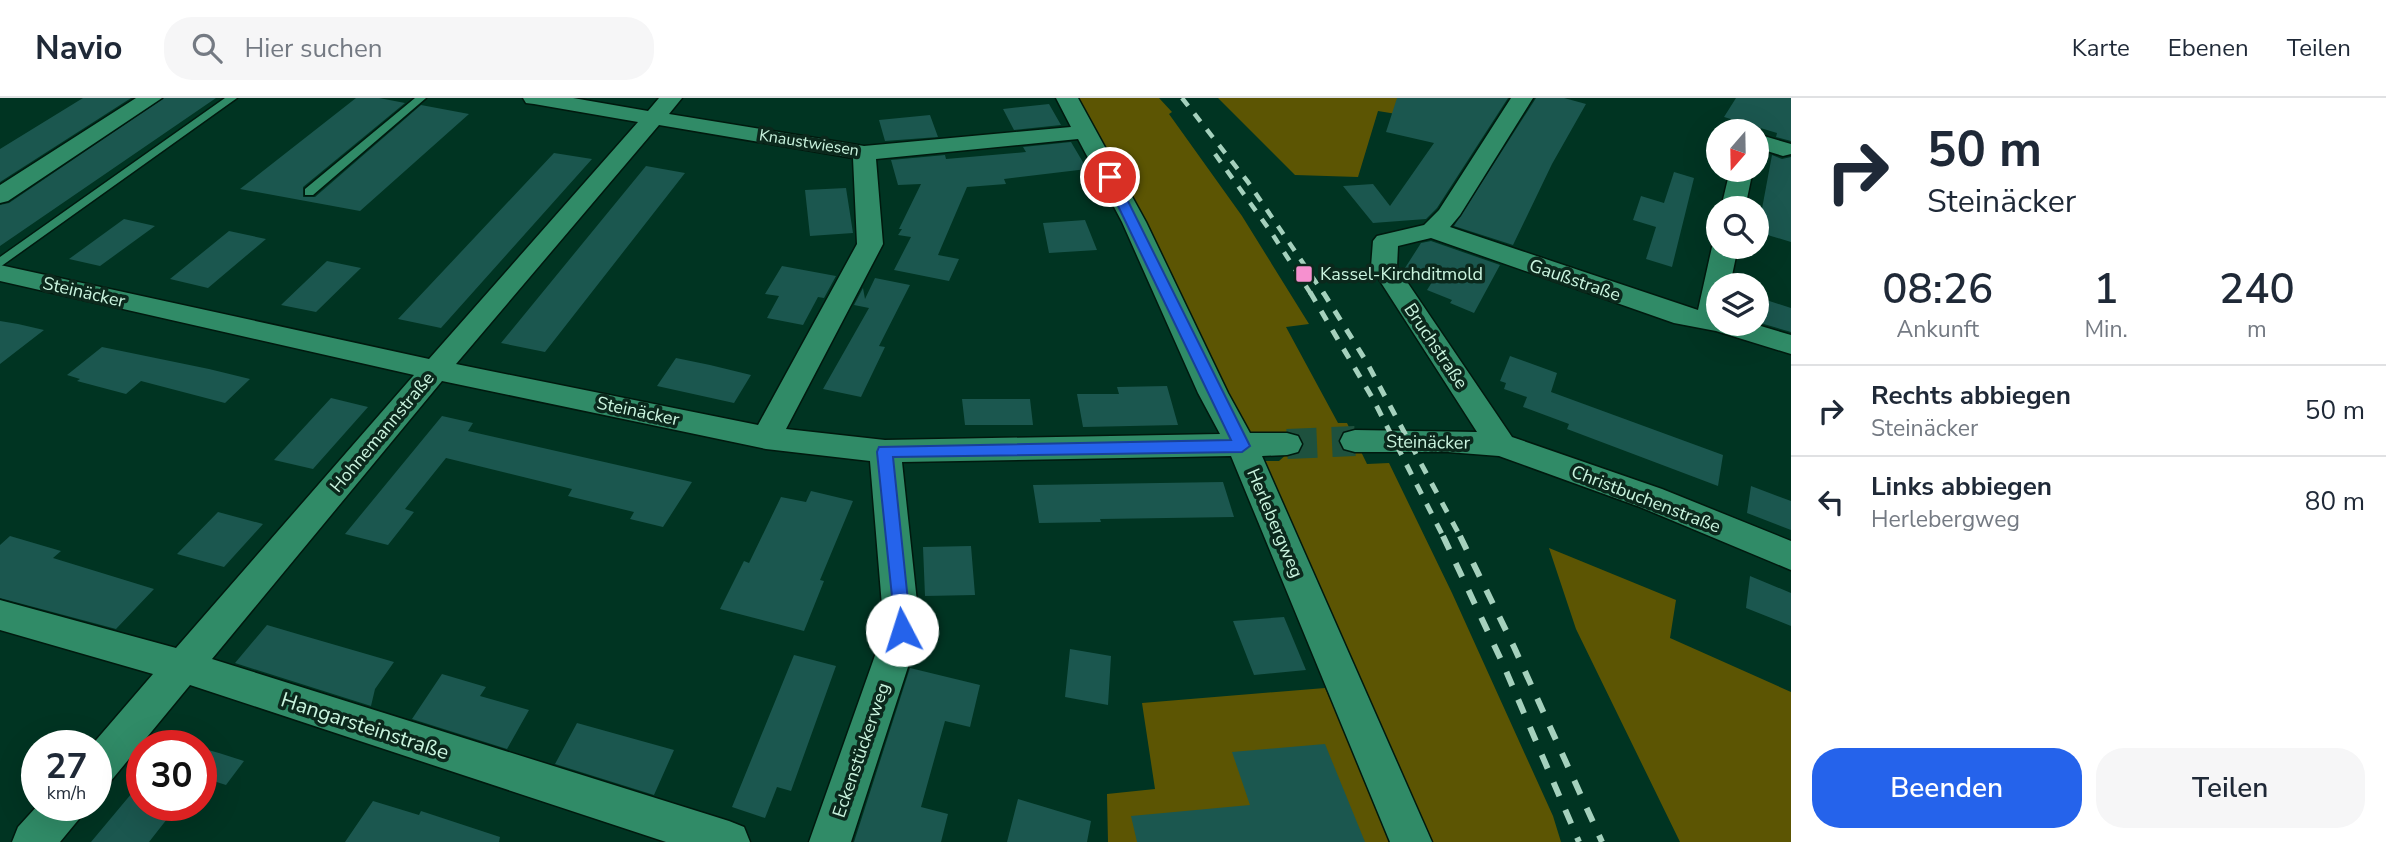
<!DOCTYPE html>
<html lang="de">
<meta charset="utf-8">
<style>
:root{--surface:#fff;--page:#f6f6f7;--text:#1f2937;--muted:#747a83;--line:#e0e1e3;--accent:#2563eb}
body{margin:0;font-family:"Nunito Sans",sans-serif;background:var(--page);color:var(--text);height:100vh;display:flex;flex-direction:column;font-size:26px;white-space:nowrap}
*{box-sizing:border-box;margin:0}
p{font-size:23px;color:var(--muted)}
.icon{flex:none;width:38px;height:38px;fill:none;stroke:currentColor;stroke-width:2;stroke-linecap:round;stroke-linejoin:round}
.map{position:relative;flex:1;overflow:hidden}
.drawer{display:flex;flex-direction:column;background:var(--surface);width:595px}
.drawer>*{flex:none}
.guide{background:#fff;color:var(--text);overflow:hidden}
.needle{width:46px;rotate:200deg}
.controls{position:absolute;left:1706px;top:21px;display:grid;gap:14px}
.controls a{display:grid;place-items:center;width:63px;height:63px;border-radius:50%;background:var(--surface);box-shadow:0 7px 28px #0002;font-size:35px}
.speed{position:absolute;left:21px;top:632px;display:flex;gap:14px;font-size:35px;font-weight:700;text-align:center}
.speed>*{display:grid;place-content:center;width:91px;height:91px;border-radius:50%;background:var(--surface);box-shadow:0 7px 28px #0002;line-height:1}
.speed small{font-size:18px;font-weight:400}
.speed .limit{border:10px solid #d22;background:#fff;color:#111}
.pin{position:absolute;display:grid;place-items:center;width:60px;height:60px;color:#fff;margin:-30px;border:4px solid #fff;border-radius:50%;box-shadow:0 2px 7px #0007}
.me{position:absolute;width:77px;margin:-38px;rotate:355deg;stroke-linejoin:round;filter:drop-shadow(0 0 5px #0008)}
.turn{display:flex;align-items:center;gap:24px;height:147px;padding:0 21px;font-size:32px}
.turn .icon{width:91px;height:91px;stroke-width:2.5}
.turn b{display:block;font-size:49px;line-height:60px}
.eta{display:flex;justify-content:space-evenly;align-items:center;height:119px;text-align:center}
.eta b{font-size:42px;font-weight:600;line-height:49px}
.cta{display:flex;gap:14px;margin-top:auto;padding:14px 21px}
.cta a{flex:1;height:80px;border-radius:28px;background:var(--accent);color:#fff;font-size:28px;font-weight:600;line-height:80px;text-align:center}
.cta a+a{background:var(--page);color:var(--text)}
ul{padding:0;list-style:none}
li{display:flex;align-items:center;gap:21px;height:91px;padding:0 21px;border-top:2px solid var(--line)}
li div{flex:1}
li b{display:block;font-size:26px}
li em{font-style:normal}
header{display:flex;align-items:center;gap:42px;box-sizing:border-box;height:98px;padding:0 35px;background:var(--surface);border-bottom:2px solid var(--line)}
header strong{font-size:33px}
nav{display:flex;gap:38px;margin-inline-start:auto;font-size:24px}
.search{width:490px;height:63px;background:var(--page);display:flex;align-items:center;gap:18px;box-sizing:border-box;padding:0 24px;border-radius:28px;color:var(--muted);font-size:26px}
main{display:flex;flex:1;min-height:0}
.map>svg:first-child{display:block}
.green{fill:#5c5503}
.building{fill:#1b574f}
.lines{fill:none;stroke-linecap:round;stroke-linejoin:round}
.minor-tunnel{stroke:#1e513e;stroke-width:30;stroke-dasharray:30 15;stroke-linecap:butt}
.service-casing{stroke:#00190e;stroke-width:3}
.minor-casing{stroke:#00190e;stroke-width:3}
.service{fill:#308b67;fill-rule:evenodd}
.minor{fill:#308b67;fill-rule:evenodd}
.rail-far2{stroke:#a5d1bd;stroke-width:4.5;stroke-dasharray:10 10;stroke-linecap:butt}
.rail-far1{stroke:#a5d1bd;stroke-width:5;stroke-dasharray:11 11;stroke-linecap:butt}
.rail{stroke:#a5d1bd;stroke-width:6;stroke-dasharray:15 15;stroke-linecap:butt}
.route{fill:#2563eb;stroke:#184099;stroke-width:2}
.poi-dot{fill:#f690cf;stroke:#0b281c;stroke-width:2.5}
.labels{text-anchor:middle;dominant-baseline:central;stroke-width:7;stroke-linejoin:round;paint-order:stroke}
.far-street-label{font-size:16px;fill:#caf4df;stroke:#0b281c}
.poi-label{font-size:18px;fill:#caf4df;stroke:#0b281c;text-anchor:start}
.street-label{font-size:18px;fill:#caf4df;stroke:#0b281c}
.near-street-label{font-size:21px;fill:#caf4df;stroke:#0b281c}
</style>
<header>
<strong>Navio</strong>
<div class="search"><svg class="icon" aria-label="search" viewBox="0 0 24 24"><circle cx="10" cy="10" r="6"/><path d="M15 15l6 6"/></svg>Hier suchen</div>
<nav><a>Karte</a><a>Ebenen</a><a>Teilen</a></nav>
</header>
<main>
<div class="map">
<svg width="1791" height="744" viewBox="0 0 1791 744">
<rect width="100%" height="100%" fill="#003422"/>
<path class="green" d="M 1074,0 L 1159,0 L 1172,14 L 1169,16 L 1242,118 L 1309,226 L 1286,229 L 1338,325 L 1347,325 L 1367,366 L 1389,365 L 1452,495 L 1553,718 L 1561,744 L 1428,744 L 1257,363 L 1279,363 L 1288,355 L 1264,336 L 1245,335 Z
M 1218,0 L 1419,0 L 1415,19 L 1378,13 L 1358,79 L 1295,77 Z
M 1549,450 L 1676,502 L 1670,540 L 1791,594 L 1791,744 L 1680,744 L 1576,531 Z
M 1325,590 L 1395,744 L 1108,744 L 1107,696 L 1155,691 L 1142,605 Z"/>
<path class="building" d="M 83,0 L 131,0 L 0,84 L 0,51 Z
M 164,0 L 216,0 L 0,148 L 0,107 L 9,105 Z
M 356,0 L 379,0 L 405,5 L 303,89 L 303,99 L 315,99 L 421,7 L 469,16 L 360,113 L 240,91 Z
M 1397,0 L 1508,0 L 1437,110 L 1426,121 L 1373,125 L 1343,88 L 1373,86 L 1390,108 L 1434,45 L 1386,34 Z
M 1536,0 L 1564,0 L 1586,6 L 1552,66 L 1513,147 L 1454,128 Z
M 1736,0 L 1791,0 L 1791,43 L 1776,39 L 1777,35 L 1724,19 Z
M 1049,6 L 1061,27 L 1014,32 L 1003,11 Z
M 930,17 L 938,39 L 885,43 L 879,22 Z
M 1071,44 L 1087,71 L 1004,81 L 1006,86 L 967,89 L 938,157 L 959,161 L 949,183 L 894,172 L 911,139 L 898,137 L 902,131 L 899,131 L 921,86 L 898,87 L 891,62 L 945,57 L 946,61 L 1026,54 L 1023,49 Z
M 554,55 L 592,61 L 441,230 L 398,221 Z
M 1772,57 L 1782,61 L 1791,59 L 1791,144 L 1761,135 L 1765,117 L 1761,116 Z
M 646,68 L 685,75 L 545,254 L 501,245 Z
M 1674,74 L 1694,80 L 1672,169 L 1646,161 L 1656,129 L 1633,122 L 1641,98 L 1664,105 Z
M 846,90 L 853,135 L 810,138 L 805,92 Z
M 124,121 L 155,128 L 100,168 L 69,161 Z
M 1085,122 L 1097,152 L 1049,155 L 1043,125 Z
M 229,133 L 266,141 L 208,190 L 170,181 Z
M 1431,143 L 1500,167 L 1474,215 L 1450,205 L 1452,202 L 1427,192 L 1434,181 L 1405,170 L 1421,145 Z
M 327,163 L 361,170 L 316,214 L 281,207 Z
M 782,168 L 836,178 L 824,200 L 818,199 L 803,227 L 767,220 L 779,198 L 765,196 Z
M 875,180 L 910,187 L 879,248 L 885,249 L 861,299 L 823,291 L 869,210 L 854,207 L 863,190 L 865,201 Z
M 1757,199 L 1791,210 L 1791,234 L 1757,224 Z
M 0,223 L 18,226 L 44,232 L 0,266 Z
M 102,249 L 209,271 L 250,281 L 225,305 L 141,283 L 126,296 L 77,283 L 80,281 L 67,277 Z
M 1510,258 L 1557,275 L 1551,294 L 1723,357 L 1718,388 L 1567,331 L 1569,326 L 1523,309 L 1527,299 L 1504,291 L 1506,285 L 1500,283 Z
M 676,260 L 710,267 L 751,277 L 734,305 L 657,288 Z
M 1167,288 L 1178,327 L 1083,329 L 1077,296 L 1119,296 L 1117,289 Z
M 331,300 L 368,309 L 313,371 L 274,362 Z
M 962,301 L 1030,301 L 1033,327 L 965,327 Z
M 442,318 L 473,325 L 468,333 L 692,384 L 663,429 L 630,421 L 634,414 L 568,398 L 572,391 L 446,360 L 405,411 L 414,414 L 388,447 L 345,436 Z
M 1223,384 L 1234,419 L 1100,421 L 1101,424 L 1039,425 L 1033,387 Z
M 1751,388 L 1791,403 L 1791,432 L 1747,415 Z
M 811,393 L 853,403 L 820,482 L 824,483 L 804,533 L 720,511 L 744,463 L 749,465 L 781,399 L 806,404 Z
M 218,414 L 263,426 L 224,469 L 177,456 Z
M 10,438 L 61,453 L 53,460 L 154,491 L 116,531 L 0,500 L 0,447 Z
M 971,448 L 975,497 L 925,498 L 923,449 Z
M 1750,478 L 1791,495 L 1791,528 L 1746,510 Z
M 1284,519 L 1306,572 L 1254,577 L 1233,523 Z
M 267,527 L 301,537 L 394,564 L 375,591 L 371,608 L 235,565 Z
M 1070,551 L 1111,558 L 1108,607 L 1065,599 Z
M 794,557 L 836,568 L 791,693 L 777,689 L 765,720 L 732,709 Z
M 910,570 L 980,587 L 970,629 L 945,623 L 921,709 L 948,716 L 941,744 L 854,744 Z
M 442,576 L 486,589 L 480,598 L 529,612 L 507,651 L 412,621 Z
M 577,625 L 674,652 L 654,697 L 555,666 Z
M 1325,646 L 1365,744 L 1137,744 L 1131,718 L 1250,707 L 1232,654 Z
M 201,650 L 219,655 L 244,663 L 226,687 L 201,679 Z
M 142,683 L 142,707 L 178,707 L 149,744 L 91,744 Z
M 1018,701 L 1091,723 L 1087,744 L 1007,744 Z
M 373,703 L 419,717 L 421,713 L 500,739 L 499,744 L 345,744 Z"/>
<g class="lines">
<path class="minor-tunnel" d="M 1287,346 L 1355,343"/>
<defs>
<path id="service" d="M 225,0 L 237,0 L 0,169 L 0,159 Z
M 415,0 L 426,0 L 313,97 L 305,97 L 305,91 Z"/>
<path id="minor" d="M 136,0 L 162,0 L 8,103 L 0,105 L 0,87 Z
M 523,0 L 573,0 L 648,13 L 659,0 L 682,0 L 669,16 L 864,48 L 1071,29 L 1056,0 L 1078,0 L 1146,124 L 1228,295 L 1250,335 L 1287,335 L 1298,338 L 1302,346 L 1298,354 L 1287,357 L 1262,358 L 1432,744 L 1390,744 L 1231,358 L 902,364 L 920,532 L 851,744 L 809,744 L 884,532 L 870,363 L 766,351 L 442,283 L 212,561 L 729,723 L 744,729 L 750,744 L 666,744 L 190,587 L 110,684 L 96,690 L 96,648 L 91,648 L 153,576 L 0,532 L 0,502 L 176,550 L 414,277 L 0,183 L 0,167 L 429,261 L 638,24 L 534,6 L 526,5 ZM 659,27 L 853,60 L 857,146 L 758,327 L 456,266 ZM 1078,41 L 1122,124 L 1198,295 L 1220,336 L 885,342 L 786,331 L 883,146 L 876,61 Z
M 1511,0 L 1533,0 L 1460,117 L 1450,129 L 1698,212 L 1712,149 L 1718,143 L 1718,149 L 1738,149 L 1730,187 L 1718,187 L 1718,226 L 1754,226 L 1791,237 L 1791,256 L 1716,233 L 1674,225 L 1431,140 L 1398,148 L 1397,169 L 1512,339 L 1662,391 L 1791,443 L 1791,472 L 1640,409 L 1499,358 L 1448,354 L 1355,354 L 1344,351 L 1340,343 L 1344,335 L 1355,332 L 1477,334 L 1371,169 L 1373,143 L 1377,138 L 1424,127 L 1439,112 Z
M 1757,36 L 1791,46 L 1791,56 L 1783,58 L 1757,50 Z
M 1730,72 L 1753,72 L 1745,110 L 1721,110 Z
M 38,707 L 85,707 L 79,721 L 60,744 L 12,744 L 18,729 Z"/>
</defs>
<use href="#service" class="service-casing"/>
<use href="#minor" class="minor-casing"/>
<use href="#service" class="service"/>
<use href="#minor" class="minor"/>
<path class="rail-far2" d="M 1182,0 L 1248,84 L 1324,196
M 1215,56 L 1271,134 L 1311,196"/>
<path class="rail-far1" d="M 1310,194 L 1373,301 L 1444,440
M 1323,194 L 1366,263 L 1461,440"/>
<path class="rail" d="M 1443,438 L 1503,566 L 1579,744
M 1460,438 L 1514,549 L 1602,744"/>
</g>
<path class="route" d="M 1106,76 L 1116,79 L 1250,348 L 1242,354 L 893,359 L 911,532 L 908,537 L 902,540 L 896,537 L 877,354 L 879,349 L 1231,342 L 1104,79 Z"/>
<rect class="poi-dot" x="1295" y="167" width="18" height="18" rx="3.5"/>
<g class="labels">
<g class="far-street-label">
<text transform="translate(809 45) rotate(9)">Knaustwiesen</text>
</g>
<g class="poi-label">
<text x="1320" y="176">Kassel-Kirchditmold</text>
</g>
<g class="street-label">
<text transform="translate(1575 182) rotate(19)">Gaußstraße</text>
<text transform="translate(84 194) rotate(13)">Steinäcker</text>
<text transform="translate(1436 248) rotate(56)">Bruchstraße</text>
<text transform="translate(638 313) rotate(12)">Steinäcker</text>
<text transform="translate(382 334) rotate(-50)">Hohnemannstraße</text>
<text transform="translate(1428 344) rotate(1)">Steinäcker</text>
<text transform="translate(1646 401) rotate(21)">Christbuchenstraße</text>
<text transform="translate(1275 425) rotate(67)">Herlebergweg</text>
<text transform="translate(861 652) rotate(-71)">Eckenstückerweg</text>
</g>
<g class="near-street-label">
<text transform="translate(365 628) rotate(18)">Hangarsteinstraße</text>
</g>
</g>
</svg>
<div class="controls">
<a><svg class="needle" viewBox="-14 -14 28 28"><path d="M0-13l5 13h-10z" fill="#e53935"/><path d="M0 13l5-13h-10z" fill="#747a83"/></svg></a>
<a><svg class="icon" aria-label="search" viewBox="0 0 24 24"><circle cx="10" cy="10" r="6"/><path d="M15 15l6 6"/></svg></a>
<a><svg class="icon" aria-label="layers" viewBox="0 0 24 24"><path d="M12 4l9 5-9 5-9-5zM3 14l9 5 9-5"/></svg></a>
</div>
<div class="speed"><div>27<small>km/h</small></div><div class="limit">30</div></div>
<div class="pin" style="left:1110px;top:79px;background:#d93025"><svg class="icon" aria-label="arrive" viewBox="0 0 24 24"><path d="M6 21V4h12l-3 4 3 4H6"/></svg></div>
<svg class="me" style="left:902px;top:532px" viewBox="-20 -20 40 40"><circle r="19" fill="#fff"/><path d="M0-13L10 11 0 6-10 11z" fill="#2563eb"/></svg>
</div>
<section class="drawer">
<div class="guide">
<div class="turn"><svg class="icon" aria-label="right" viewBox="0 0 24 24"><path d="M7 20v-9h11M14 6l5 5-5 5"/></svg><div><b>50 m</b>Steinäcker</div></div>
</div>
<div class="eta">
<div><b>08:26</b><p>Ankunft</p></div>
<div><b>1</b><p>Min.</p></div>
<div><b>240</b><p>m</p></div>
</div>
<ul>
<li><svg class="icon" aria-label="right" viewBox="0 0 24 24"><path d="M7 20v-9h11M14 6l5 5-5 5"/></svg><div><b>Rechts abbiegen</b><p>Steinäcker</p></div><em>50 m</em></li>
<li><svg class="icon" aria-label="left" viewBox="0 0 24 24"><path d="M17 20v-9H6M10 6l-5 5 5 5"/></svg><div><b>Links abbiegen</b><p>Herlebergweg</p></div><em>80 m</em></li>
</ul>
<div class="cta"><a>Beenden</a><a>Teilen</a></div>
</section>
</main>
